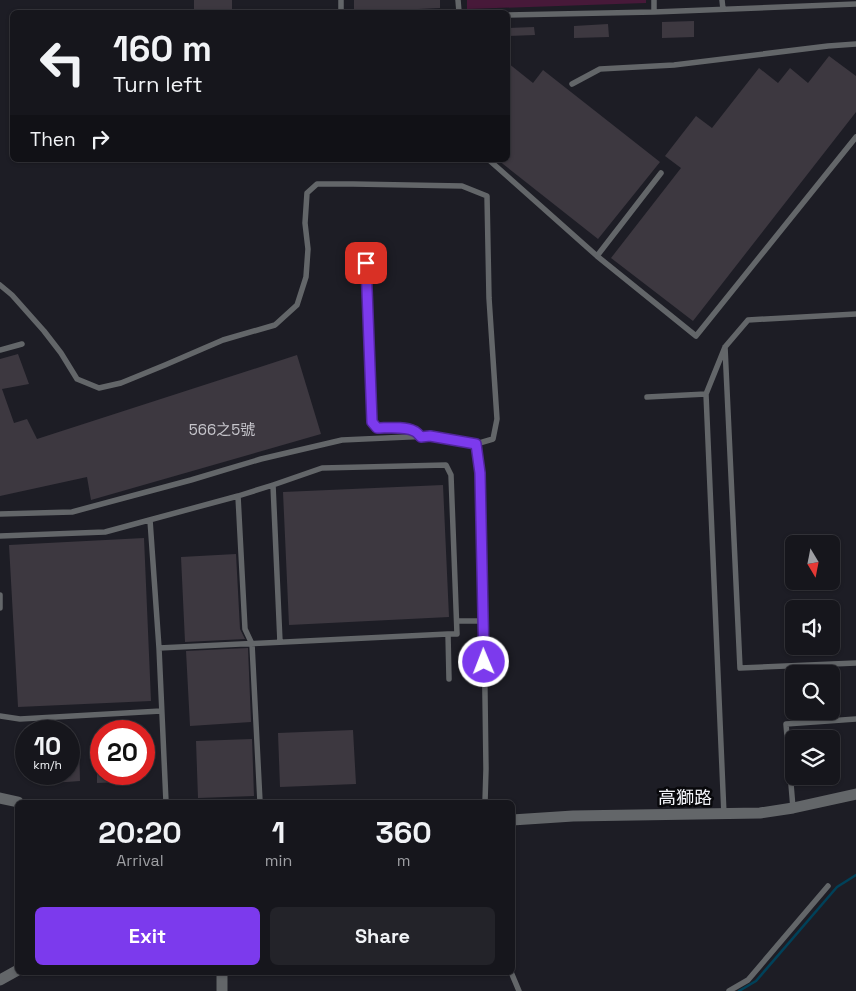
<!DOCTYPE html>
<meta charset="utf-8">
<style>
:root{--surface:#16161c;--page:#232329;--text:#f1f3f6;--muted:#9e9fa3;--line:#35353b;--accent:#7c3aed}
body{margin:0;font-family:"Space Grotesk","Noto Sans TC",sans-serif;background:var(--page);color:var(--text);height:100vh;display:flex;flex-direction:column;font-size:19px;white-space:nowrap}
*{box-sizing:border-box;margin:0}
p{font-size:16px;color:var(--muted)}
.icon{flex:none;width:28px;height:28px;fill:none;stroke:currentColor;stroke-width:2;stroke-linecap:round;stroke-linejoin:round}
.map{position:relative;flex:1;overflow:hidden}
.details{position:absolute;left:15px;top:800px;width:500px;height:175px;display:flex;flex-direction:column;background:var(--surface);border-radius:8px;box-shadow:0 1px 4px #0004,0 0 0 1px var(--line)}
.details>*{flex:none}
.guide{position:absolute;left:10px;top:10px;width:500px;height:152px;border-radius:8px;box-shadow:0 1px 4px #0004,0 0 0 1px var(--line);background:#16161c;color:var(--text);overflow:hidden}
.needle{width:32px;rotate:170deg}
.controls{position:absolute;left:785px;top:535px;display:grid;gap:10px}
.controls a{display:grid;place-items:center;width:55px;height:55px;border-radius:8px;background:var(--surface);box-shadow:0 1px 4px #0004,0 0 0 1px var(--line);font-size:25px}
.speed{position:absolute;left:15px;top:720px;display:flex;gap:10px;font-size:25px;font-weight:700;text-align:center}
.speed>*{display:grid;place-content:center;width:65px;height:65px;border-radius:50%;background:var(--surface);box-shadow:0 1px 4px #0004,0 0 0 1px var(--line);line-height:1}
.speed small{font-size:12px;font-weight:400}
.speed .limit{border:8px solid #d22;background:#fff;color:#111}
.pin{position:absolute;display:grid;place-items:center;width:42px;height:42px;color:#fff;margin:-21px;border-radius:10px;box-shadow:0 2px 8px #0006}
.me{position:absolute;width:55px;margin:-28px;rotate:359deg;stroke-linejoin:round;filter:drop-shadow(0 0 4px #0008)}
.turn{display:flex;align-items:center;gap:18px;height:105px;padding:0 20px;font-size:22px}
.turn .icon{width:65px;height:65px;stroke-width:2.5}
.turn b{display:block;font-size:35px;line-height:42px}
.then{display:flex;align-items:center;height:48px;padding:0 20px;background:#0003;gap:10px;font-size:19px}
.eta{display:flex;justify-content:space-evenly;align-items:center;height:85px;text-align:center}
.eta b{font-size:30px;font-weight:600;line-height:35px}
.cta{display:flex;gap:10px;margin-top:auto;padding:10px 20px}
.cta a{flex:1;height:58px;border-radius:8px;background:var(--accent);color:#fff;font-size:20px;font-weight:600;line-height:58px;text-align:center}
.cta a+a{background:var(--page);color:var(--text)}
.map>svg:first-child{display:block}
.green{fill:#471939}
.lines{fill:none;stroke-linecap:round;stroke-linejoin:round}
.stream{stroke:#004159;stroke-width:2.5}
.building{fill:#3d3840}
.lane{stroke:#636669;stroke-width:5.5}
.street{stroke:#636669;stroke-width:11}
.route-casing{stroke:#51269a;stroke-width:12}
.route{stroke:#7c3aed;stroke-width:9}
.labels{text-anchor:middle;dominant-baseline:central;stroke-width:5;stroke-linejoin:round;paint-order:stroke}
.number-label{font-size:15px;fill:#c6c5cb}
.street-label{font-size:18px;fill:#f3f4f9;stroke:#08080b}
</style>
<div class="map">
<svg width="856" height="991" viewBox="0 0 856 991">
<rect width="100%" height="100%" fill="#1d1d25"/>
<path class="green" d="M 467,0 L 646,0 L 646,3 L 467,9 Z"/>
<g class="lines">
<path class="stream" d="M 739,991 L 756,981 L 837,887 L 856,875"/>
</g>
<path class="building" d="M 194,0 L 232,0 L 232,10 L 230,10 L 230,12 L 194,12 Z
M 354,0 L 440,0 L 440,8 L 354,12 Z
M 694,21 L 694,37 L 662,38 L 662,22 Z
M 608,24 L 609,37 L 574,38 L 574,26 Z
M 534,27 L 535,35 L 508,36 L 508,28 Z
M 829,56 L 856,76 L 856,112 L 693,321 L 611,258 L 681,168 L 665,156 L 696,116 L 712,128 L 759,68 L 778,83 L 790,68 L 808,83 Z
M 508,63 L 533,83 L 543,70 L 660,162 L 598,239 L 498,160 L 508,160 Z
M 18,354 L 29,384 L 2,389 L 14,423 L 27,419 L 37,439 L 297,355 L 321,434 L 91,500 L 87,477 L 0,496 L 0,359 Z
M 443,485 L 449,617 L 289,625 L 283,492 Z
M 144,538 L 151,701 L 18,707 L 9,545 Z
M 236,554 L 240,629 L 245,639 L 185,642 L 181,557 Z
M 248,648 L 251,722 L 190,726 L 186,651 Z
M 353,730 L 356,784 L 280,787 L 278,733 Z
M 252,739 L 254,796 L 198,798 L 196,741 Z
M 69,741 L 79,741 L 80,781 L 52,783 L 52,774 L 69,774 Z
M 97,774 L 121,774 L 121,782 L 97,783 Z"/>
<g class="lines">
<path class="lane" d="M 341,0 L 341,12
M 458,0 L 459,12
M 654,0 L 654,12 L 856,4
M 722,0 L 723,9
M 508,15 L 654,12
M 572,84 L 600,69 L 674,65 L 828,46 L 856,44
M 489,160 L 597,256 L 696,336 L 856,137
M 597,256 L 661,173
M 366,263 L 372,422 L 377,428 L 393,427 L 414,430 L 421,437
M 0,285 L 12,295 L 44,331 L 61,353 L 77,379 L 99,388 L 121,383 L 165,365 L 223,340 L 275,325 L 297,305 L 306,277 L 308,249 L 305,223 L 307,193 L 317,184 L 353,184 L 462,186 L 487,196 L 489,298 L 497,419 L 493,439 L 476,444 L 480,473 L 484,621 L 486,769 L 485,802
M 725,347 L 740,668 L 856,663
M 0,350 L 22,344
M 706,394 L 725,347 L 748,320 L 856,314
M 647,397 L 706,394 L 724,815
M 273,485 L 280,642
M 238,496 L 245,629 L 252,644 L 260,802
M 0,514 L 72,512 L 191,480 L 261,459 L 342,440 L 430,436 L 476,444
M 150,520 L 159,648 L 166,802
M 0,536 L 105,532 L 238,496 L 273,485 L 322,468 L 446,465 L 451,475 L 457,634 L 448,634
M 0,595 L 0,608
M 457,621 L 484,621
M 159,648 L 448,634 L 449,679
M 0,716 L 20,719 L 161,711
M 793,808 L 786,724 L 856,719
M 511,972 L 519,991
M 729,991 L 748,980 L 828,886"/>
<path class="street" d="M 0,798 L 18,802
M 512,820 L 573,816 L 760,813 L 793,808 L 856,794
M 0,980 L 18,970
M 222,991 L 222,972"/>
</g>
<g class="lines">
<defs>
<path id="route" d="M 366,263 L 372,422 L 377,428 C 387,428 405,426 414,431 C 417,432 419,435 421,437 L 430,436 L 476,444 L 480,473 L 484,662"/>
</defs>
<use href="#route" class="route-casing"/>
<use href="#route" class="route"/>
</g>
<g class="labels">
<g class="number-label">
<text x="222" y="429">566之5號</text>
</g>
<g class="street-label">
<text x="685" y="797">高獅路</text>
</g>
</g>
</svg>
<div class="controls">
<a><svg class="needle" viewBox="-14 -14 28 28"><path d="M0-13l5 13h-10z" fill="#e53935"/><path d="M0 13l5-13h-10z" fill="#9e9fa3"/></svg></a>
<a><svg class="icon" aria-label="sound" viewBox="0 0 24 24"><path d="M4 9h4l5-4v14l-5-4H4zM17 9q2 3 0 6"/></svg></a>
<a><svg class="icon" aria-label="search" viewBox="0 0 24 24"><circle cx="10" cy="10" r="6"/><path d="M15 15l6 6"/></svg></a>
<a><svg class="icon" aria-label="layers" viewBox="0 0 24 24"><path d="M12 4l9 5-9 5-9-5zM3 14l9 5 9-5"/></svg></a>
</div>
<div class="speed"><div>10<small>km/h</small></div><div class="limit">20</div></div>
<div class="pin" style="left:366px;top:263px;background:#d93025"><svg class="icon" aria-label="arrive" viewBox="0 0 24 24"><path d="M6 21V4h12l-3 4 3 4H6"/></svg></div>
<svg class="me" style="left:484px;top:662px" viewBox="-20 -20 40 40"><circle r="17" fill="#7c3aed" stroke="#fff" stroke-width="3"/><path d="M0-11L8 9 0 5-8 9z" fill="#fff"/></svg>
<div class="guide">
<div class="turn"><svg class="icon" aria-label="left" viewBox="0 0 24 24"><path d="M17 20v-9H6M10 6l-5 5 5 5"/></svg><div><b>160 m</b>Turn left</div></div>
<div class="then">Then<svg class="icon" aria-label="right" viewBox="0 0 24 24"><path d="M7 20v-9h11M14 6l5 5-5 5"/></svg></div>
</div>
<section class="details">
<div class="eta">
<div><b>20:20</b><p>Arrival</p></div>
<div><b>1</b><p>min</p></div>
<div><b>360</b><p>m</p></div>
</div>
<div class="cta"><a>Exit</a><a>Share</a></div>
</section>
</div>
